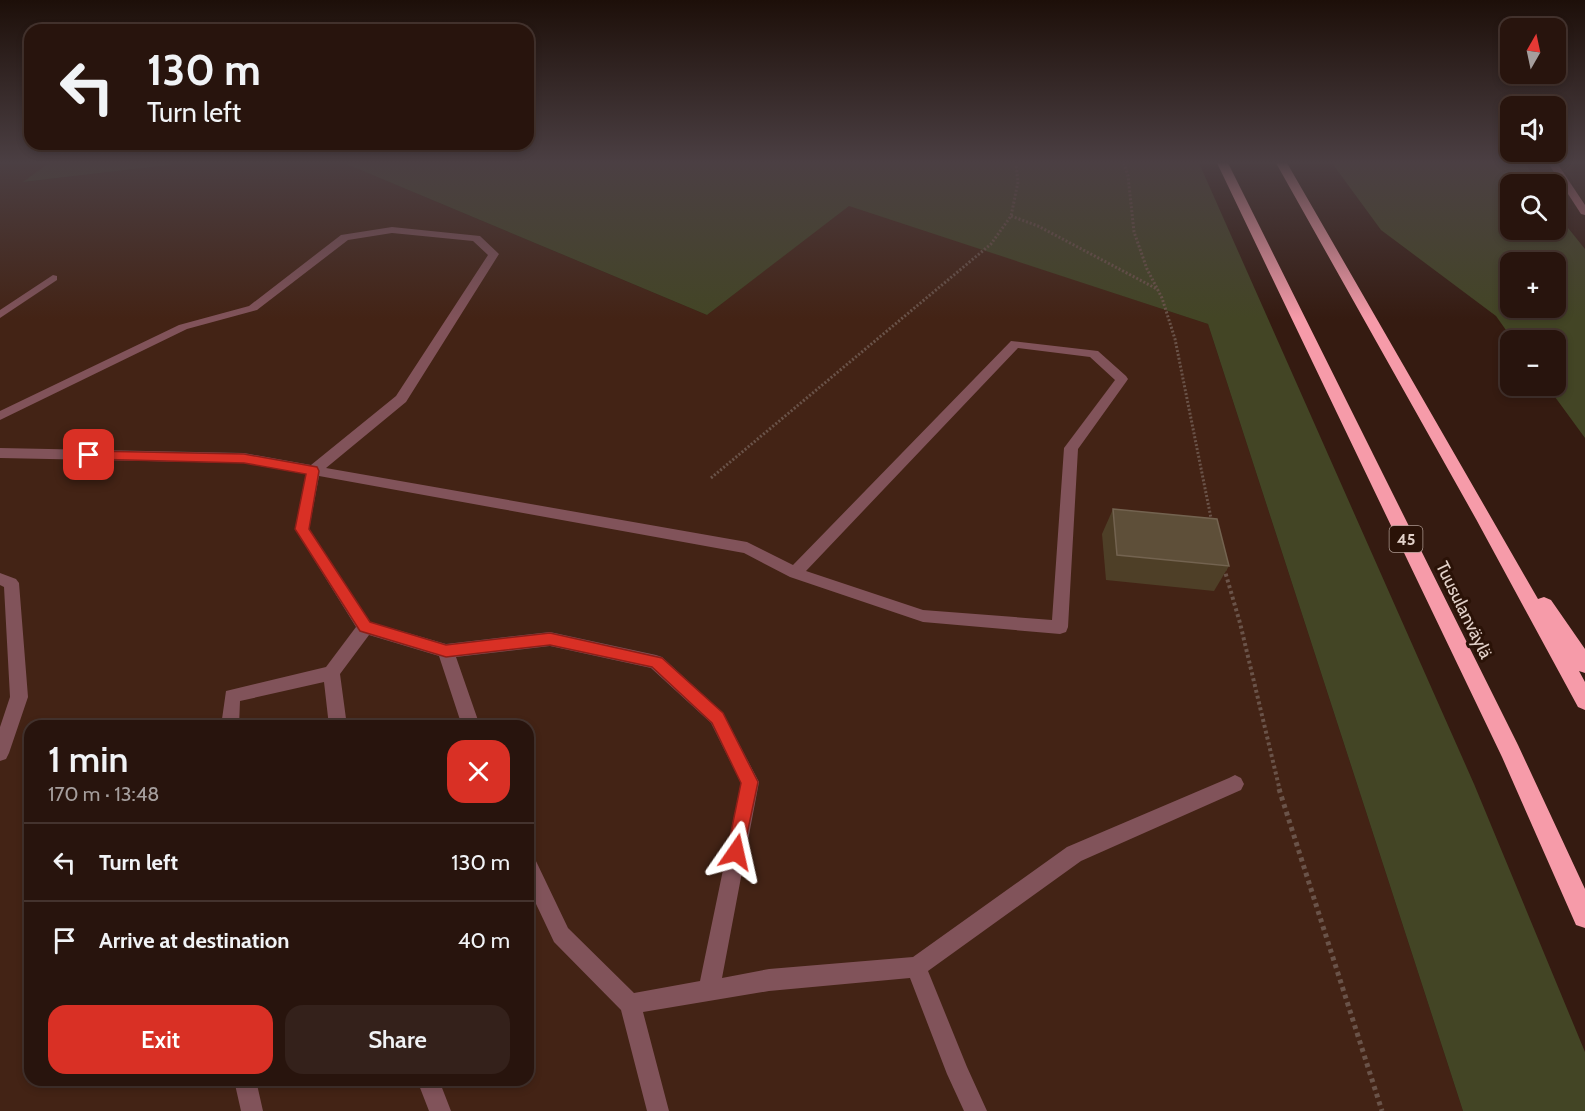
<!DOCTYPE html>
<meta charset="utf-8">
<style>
:root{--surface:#28140d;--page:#34211b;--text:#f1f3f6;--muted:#a59e9d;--line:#44332e;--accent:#d93025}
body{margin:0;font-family:Cabin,sans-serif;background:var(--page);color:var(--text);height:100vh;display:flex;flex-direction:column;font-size:22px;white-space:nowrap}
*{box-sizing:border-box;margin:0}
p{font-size:20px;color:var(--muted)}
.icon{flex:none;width:33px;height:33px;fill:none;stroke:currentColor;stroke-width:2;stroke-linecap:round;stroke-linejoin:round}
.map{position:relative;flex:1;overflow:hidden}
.drawer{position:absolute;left:24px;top:720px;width:510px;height:366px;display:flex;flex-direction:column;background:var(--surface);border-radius:18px;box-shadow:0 3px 9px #0003,0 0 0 2px var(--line)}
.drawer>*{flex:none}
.guide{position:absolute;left:24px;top:24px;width:510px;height:126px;border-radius:18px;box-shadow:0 3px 9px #0003,0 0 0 2px var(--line);background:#28140d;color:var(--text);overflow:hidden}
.needle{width:39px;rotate:9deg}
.controls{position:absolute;left:1500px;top:18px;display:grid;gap:12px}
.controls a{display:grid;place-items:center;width:66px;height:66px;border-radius:12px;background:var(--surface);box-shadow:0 3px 9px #0003,0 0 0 2px var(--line);font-size:30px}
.pin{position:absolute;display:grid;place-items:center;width:51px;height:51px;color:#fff;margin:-26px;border-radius:12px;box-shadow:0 3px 9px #0006}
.me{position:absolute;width:66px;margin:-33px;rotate:11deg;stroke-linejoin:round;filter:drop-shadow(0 0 4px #0008)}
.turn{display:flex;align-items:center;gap:21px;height:126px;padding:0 24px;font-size:27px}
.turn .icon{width:78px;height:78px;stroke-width:2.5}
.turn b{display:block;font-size:42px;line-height:51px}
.round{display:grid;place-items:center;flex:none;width:63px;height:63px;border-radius:18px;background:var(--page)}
.headline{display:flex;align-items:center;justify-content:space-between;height:102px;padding:0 24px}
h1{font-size:36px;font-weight:600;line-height:45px}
.cta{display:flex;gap:12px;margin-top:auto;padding:12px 24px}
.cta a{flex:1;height:69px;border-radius:18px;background:var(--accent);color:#fff;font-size:24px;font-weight:600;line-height:69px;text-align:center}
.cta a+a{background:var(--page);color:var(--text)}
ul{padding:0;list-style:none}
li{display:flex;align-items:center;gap:18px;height:78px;padding:0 24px;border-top:2px solid var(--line)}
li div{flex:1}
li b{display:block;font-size:22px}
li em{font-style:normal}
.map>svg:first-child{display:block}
.built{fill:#432315;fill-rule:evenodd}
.green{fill:#434525;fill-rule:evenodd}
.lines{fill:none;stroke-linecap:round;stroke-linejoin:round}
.path-far2{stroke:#6a5349;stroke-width:3;stroke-dasharray:2 2;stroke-linecap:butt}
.path-far1{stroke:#6a5349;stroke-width:4;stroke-dasharray:3 3;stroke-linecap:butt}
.path{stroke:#6a5349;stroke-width:5;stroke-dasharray:4 4;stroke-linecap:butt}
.lane{fill:#81535a;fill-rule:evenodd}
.secondary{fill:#b56c78;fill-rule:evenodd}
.highway{fill:#f69ba9;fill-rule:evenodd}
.wall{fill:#4e3f27}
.building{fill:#5e4f39;stroke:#736350;stroke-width:1.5}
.route{fill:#d93025;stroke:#8d1f18;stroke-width:1.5}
.labels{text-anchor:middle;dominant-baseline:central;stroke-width:6;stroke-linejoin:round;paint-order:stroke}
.shield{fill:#2a1207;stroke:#ac9890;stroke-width:1.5}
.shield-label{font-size:16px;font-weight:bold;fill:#e3d2ca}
.street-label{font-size:18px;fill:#e3d2ca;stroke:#2a1207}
</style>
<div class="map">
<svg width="1585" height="1111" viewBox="0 0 1585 1111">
<rect width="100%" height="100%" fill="#351b11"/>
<path class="built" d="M 0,163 L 49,163 L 25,182 L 185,163 L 344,163 L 707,315 L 849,205 L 1208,324 L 1463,1111 L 0,1111 ZM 30,726 L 528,726 L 528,1080 L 30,1080 Z"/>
<path class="green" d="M 49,163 L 185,163 L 23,182 Z
M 344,163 L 1199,163 L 1474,784 L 1585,1052 L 1585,1111 L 1463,1111 L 1208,324 L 849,206 L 707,315 Z
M 1332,163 L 1525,163 L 1538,184 L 1510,184 L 1510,230 L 1556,230 L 1556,213 L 1585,249 L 1585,438 L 1547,386 L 1556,386 L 1556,340 L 1513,340 L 1496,316 L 1381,230 ZM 1510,262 L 1556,262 L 1556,308 L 1510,308 Z"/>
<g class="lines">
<path class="path-far2" d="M 1124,163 L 1128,176 L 1134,232 L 1147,269 L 1162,298 L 1175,339 L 1212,523
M 1011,216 L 1038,226 L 1157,289
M 711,478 L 991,244 L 1011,216 L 1018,182 L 1016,163"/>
<path class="path-far1" d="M 1224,568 L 1240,623 L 1280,791"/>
<path class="path" d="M 1279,789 L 1382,1111"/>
<path class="lane" d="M 392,227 L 480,236 L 499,254 L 406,402 L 326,468 L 747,542 L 793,565 L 1011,341 L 1098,351 L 1126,376 L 1128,379 L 1126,382 L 1078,449 L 1068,627 L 1066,632 L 1060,634 L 923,622 L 790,577 L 744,553 L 319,476 L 309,529 L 370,622 L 446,644 L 550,632 L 656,655 L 662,657 L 723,713 L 759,782 L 722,978 L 769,969 L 913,957 L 1067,847 L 1229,778 L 1235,775 L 1241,778 L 1244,784 L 1241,790 L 1081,861 L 928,971 L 967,1067 L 987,1111 L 964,1111 L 947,1074 L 910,978 L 769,991 L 643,1012 L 669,1111 L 647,1111 L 621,1010 L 554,942 L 528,887 L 528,856 L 535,859 L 568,928 L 634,993 L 700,981 L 741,783 L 711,723 L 651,668 L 550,646 L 456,657 L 480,726 L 462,726 L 439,656 L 369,635 L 340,674 L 347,726 L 329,726 L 324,682 L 240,701 L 239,726 L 221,726 L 226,691 L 326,667 L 356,627 L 295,529 L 306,474 L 244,463 L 0,458 L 0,448 L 244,453 L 311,465 L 396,396 L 488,255 L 473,241 L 392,233 L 348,240 L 257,310 L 187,329 L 0,420 L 0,411 L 179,325 L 249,306 L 341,235 ZM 1018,348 L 1090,357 L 1115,380 L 1064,448 L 1052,620 L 923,610 L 806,571 Z
M 53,275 L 57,276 L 57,280 L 0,318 L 0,310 Z
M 0,573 L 16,579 L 19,583 L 28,697 L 9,753 L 6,759 L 0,761 L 0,727 L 10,697 L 4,587 L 0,585 Z
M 234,1080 L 256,1080 L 263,1111 L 241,1111 Z
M 417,1080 L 439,1080 L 451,1111 L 429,1111 Z"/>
<path class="secondary" d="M 1548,163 L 1557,163 L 1585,205 L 1585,215 L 1581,214 Z"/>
<path class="highway" d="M 1217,163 L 1228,163 L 1518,745 L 1585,889 L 1585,928 L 1576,925 L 1502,757 Z
M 1276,163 L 1287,163 L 1538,599 L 1544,597 L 1551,600 L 1585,649 L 1585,673 L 1579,671 L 1585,682 L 1585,710 L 1578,707 L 1476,519 Z"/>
</g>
<path class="wall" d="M 1113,509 L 1229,566 L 1214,591 L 1106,580 L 1102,534 Z"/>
<path class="building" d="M 1113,509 L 1217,519 L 1229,566 L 1117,555 Z"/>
<linearGradient id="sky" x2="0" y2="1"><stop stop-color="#1d0f09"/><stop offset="0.51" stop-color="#4b3f43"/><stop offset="1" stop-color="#4b3f43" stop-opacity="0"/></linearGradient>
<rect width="1585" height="319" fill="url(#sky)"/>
<path class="route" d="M 89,451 L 244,454 L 317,467 L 319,471 L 309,529 L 370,622 L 446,645 L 550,633 L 662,658 L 723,713 L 758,782 L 742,858 L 736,860 L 730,858 L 727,852 L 741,783 L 712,723 L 652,667 L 550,645 L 446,657 L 360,631 L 295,529 L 306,474 L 244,463 L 89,459 L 83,455 Z"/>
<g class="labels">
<rect class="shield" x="1389.5" y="526" width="33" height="26" rx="4.5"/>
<g class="shield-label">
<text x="1406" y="539">45</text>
</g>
<g class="street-label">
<text transform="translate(1464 610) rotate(64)">Tuusulanväylä</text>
</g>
</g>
</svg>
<div class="controls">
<a><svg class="needle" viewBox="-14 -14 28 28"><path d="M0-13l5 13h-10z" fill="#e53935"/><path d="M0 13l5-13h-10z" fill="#a59e9d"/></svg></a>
<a><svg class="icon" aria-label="sound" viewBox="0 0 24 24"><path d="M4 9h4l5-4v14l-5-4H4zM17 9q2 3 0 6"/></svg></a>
<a><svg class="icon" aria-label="search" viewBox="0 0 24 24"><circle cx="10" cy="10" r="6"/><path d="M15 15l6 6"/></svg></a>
<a>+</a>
<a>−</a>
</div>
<div class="pin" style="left:89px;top:455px;background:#d93025"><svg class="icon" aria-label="arrive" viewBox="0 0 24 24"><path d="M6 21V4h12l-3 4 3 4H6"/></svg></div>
<svg class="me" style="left:736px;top:852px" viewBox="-20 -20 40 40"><path d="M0-17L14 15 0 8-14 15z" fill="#d93025" stroke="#fff" stroke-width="4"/></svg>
<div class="guide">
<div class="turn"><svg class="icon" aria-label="left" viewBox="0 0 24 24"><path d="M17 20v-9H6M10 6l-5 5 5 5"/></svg><div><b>130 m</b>Turn left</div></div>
</div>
<section class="drawer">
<div class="headline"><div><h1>1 min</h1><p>170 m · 13:48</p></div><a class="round" style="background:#d93025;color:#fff"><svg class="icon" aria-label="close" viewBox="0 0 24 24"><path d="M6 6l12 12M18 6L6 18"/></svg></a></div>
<ul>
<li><svg class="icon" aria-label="left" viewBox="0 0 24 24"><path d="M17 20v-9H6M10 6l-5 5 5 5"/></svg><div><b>Turn left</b></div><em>130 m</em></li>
<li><svg class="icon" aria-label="arrive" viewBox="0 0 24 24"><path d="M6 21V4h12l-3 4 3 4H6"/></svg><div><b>Arrive at destination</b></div><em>40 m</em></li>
</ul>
<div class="cta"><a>Exit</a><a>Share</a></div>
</section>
</div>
